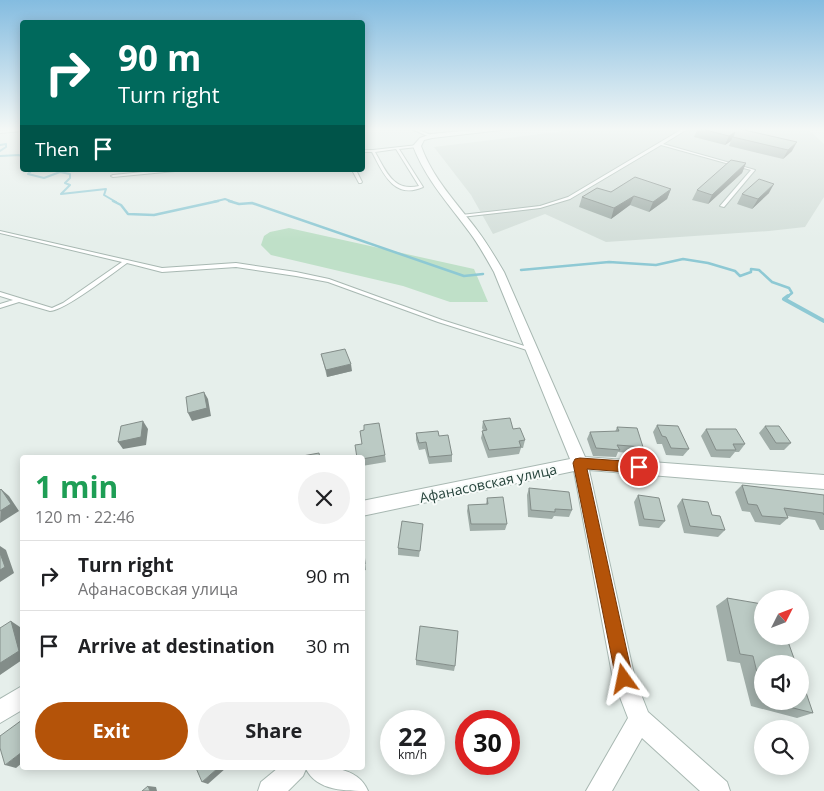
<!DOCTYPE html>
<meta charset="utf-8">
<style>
:root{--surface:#fff;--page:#f2f2f2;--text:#202124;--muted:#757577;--line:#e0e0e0;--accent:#b45309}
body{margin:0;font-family:"Open Sans",sans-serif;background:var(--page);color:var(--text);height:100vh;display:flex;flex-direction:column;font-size:19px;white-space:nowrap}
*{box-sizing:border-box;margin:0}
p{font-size:16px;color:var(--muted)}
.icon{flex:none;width:28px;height:28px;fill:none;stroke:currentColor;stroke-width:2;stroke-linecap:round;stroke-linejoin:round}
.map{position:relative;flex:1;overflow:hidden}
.sheet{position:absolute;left:20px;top:455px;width:345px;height:315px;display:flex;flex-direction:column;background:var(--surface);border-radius:5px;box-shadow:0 2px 12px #0003}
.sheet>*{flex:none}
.top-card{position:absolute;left:20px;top:20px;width:345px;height:152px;border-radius:5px;box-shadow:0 2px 12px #0003;background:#00695c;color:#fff;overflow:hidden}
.needle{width:32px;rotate:48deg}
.fabs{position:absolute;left:754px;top:590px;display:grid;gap:10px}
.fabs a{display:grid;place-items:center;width:55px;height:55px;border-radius:50%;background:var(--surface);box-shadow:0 2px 12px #0003;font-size:25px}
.speed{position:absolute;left:380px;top:710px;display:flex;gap:10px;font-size:25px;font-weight:700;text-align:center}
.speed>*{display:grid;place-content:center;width:65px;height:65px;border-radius:50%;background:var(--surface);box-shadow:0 2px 12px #0003;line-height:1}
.speed small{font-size:12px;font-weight:400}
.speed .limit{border:8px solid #d22;background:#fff;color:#111}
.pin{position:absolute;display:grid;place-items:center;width:42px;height:42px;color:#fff;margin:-21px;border:2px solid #fff;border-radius:50%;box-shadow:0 1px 5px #0007}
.me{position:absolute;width:55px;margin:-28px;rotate:348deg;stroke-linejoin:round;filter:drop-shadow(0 0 4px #0008)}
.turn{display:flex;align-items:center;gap:18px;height:105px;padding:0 15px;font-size:22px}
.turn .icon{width:65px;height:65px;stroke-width:2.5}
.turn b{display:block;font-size:35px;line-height:42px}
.then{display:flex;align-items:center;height:48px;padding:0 15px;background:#0003;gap:10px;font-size:19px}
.round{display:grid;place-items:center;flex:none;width:52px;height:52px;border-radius:26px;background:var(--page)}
.overview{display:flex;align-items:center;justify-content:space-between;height:85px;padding:0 15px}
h1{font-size:30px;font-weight:700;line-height:38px;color:#1e9e55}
.button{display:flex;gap:10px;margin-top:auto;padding:10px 15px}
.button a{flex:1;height:58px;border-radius:30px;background:var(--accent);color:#fff;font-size:20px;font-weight:700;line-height:58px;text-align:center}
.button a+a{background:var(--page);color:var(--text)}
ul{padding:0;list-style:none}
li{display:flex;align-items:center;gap:15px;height:70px;padding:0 15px;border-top:1px solid var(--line)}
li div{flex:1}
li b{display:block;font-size:19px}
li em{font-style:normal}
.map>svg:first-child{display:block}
.built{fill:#d4dfda}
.green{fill:#bfe0c8}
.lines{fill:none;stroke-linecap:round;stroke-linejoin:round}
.stream-far2{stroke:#8ec9d4;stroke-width:2}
.stream-far1{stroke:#8ec9d4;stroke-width:2.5}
.stream{stroke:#8ec9d4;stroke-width:4}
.lane-casing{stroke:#a8b8b2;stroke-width:2}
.street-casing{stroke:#a8b8b2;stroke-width:2}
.lane{fill:#fff;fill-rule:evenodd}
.street{fill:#fff;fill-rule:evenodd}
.wall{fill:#a1aea9}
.shaded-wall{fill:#838d89}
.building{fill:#bbcac4;stroke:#838d89}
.route{fill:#b45309;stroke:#753606}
.labels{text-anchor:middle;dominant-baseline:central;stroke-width:4;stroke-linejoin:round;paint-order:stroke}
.street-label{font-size:14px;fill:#24423a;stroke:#f7fbf9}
</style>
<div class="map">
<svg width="824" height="791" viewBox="0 0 824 791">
<rect width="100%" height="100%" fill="#e6efeb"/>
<path class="built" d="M 589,128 L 807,128 L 824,144 L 824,197 L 805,227 L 769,231 L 606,242 L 545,214 L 493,234 L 471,195 L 434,147 Z"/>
<path class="green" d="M 289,228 L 474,269 L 488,302 L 450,302 L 403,286 L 271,255 L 261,245 L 264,236 L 270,232 Z"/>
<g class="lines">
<path class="stream-far2" d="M 0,145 L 6,144 L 6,147 L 0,151
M 0,156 L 19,155 L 22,157
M 32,170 L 28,174 L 44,178 L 60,172 L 70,174 L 70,178 L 65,183 L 70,185 L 61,194 L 106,189 L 104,195 L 116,202
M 213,202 L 225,199 L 233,202"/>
<path class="stream-far1" d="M 113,201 L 121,205 L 128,214 L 154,215 L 218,201
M 229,201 L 239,204 L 252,203 L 464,276 L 483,274
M 521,270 L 609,262 L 656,265 L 683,259 L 708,263 L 735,271 L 740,276 L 751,272 L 751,269 L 759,270 L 772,282 L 789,288 L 792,293 L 787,297"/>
<path class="stream" d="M 788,296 L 784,299 L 824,321"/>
<defs>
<path id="lane" d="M 409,128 L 414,128 L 433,136 L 430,137 Z
M 684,128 L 689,128 L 663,144 L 755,170 L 724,207 L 720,206 L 751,170 L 661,145 L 570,199 L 540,208 L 461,217 L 459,216 L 461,215 L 540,206 L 568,197 Z
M 22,129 L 22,131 L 0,133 L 0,131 Z
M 418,145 L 417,147 L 399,149 L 423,187 C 394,200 383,173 372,152 L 362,152 L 362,150 L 373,150 ZM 396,149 L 419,186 C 393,192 386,171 375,152 Z
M 163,170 L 177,170 L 175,171 L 113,177 L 111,176 L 113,175 Z
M 352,170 L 356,170 L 362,182 L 361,183 L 359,183 Z
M 0,231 L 162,268 L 236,263 L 296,272 L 329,279 L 442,320 L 534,349 L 535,350 L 534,351 L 530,351 L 438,322 L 328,282 L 296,276 L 236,267 L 162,272 L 127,263 C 113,273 64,311 50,311 L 19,302 L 0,308 L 0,304 L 13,300 L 0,296 L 0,292 L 52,308 L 63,303 L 122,262 L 0,233 Z"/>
<path id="street" d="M 493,128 L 518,128 L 432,138 L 424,140 L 421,146 C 433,179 456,202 477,230 C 487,243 495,257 504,272 L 585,457 L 824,475 L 824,489 L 589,470 L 635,679 L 648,712 L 727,782 L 730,791 L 700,791 L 642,738 L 612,791 L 586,791 L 628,718 L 613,679 L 574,471 L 362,516 L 362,501 L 570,459 L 494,272 C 486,258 479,245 470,233 C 449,204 426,180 413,146 L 420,138 L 431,134 Z
M 22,686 L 22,710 L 0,723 L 0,699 Z
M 278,768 C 306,768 355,759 368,791 C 346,791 317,791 306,769 L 303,776 L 288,791 L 258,791 L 261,782 Z"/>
</defs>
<use href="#lane" class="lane-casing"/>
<use href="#street" class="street-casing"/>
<use href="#lane" class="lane"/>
<use href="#street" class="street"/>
</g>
<path class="wall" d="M 698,128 L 750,128 L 747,131 L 792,151 L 783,159 L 729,146 L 731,141 L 725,145 L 694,137 Z
M 746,163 L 742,173 L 708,204 L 692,200 L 697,190 Z
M 671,189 L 667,199 L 649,212 L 630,205 L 611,219 L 579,207 L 582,197 L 611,192 Z
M 769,193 L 752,209 L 737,204 L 742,194 Z
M 321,354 L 352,371 L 327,377 Z
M 483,421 L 513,429 L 525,440 L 523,448 L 521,448 L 519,454 L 488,458 L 481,438 L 483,430 L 482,428 Z
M 657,425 L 689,449 L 683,456 L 666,455 L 662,444 L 657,444 L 653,432 Z
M 765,426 L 791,443 L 784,450 L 770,450 L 759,433 Z
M 617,427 L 643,447 L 639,454 L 618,452 L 616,457 L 593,456 L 587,439 L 590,432 L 615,432 Z
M 706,429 L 745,444 L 739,452 L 735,452 L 730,458 L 711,457 L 701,436 Z
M 360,431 L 385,455 L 386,462 L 362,466 L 362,444 Z
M 416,433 L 439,436 L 452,455 L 452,462 L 429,464 L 425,449 L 419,450 L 416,440 Z
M 742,485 L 824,495 L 824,530 L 820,530 L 815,520 L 787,516 L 788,518 L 780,525 L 755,522 L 750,512 L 742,511 L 735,492 Z
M 529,488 L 572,510 L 569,517 L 554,516 L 552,519 L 528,517 L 527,495 Z
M 638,495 L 665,521 L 659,528 L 639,526 L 634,502 Z
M 487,498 L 507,524 L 505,530 L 470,531 L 467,511 L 468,505 L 486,504 Z
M 682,499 L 725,530 L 718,537 L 684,533 L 677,506 Z
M 423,524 L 419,557 L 398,555 L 398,548 Z
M 363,539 L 366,570 L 362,571 Z
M 727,598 L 762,664 L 762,701 L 800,701 L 813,713 L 797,718 L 751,706 L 740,663 L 727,661 L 716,606 Z
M 416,660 L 455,666 L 454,671 L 416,665 Z"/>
<path class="shaded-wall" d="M 741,128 L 750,128 L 736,138 L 740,129 Z
M 735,132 L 731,141 L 725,145 L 729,136 Z
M 797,142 L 792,151 L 783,159 L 788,150 Z
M 746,163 L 742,173 L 708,204 L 712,195 Z
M 774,184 L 769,193 L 752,209 L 758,199 Z
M 671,189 L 667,199 L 649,212 L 653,202 Z
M 634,196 L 630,205 L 611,219 L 614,208 Z
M 351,364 L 352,371 L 327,377 L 326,370 Z
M 204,392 L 208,399 L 211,416 L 192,421 L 188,413 Z
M 143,421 L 148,429 L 146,445 L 123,449 L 118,442 Z
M 1,489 L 9,496 L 19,511 L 0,523 Z
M 0,546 L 6,550 L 14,573 L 0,582 Z
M 11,621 L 20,627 L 22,634 L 22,660 L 0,675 L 0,663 Z
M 22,752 L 22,763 L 16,768 L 5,765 Z
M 218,768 L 226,768 L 208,784 L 202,782 Z
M 148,786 L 156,787 L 157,791 L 150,791 Z"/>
<path class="building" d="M 698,128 L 741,128 L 740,129 L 797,142 L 788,150 L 733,137 L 735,132 L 729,136 Z
M 731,160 L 746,163 L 712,195 L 697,190 Z
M 635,177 L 671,189 L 653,202 L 634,196 L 614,208 L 582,197 L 597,188 L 611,192 Z
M 759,179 L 774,184 L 758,199 L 742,194 Z
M 345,349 L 351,364 L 326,370 L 321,354 Z
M 204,392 L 207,408 L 188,413 L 186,397 Z
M 510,418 L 513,429 L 520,428 L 525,440 L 519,441 L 521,447 L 489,450 L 482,431 L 487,430 L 483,421 Z
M 143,421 L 141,437 L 118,442 L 121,426 Z
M 379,423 L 385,455 L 362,459 L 362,458 L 357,458 L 355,445 L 362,444 L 360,431 L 364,430 L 364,425 Z
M 657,425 L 678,426 L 689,449 L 671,448 L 666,437 L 662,436 Z
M 765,426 L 779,426 L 791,443 L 776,443 Z
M 617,427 L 637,428 L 643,447 L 617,445 L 620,450 L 596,448 L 590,432 L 619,431 Z
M 706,429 L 736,429 L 745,444 L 733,444 L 736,450 L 716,450 Z
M 438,431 L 439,436 L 448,435 L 452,455 L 429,457 L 426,442 L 419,443 L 416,433 Z
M 319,453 L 320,458 L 297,458 L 297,457 Z
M 742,485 L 824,495 L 824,515 L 823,513 L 784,508 L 788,518 L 762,516 L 757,505 L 748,504 Z
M 529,488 L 569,492 L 572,510 L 555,509 L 555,512 L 531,510 Z
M 1,489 L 11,504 L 0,511 L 0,490 Z
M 638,495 L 659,498 L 665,521 L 644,519 Z
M 503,497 L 507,524 L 471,524 L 468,505 L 488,504 L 487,498 Z
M 682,499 L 708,502 L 712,515 L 720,516 L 725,530 L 690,526 Z
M 402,521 L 423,524 L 420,551 L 398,548 Z
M 363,539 L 365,564 L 362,565 L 362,539 Z
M 0,553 L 5,567 L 0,570 Z
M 727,598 L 762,604 L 762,636 L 786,636 L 796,664 L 762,664 L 762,693 L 753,656 L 740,654 Z
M 11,621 L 19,651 L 0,663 L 0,628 Z
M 420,626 L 458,631 L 455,666 L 416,660 Z
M 800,675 L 813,713 L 766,701 L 800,701 Z
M 22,720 L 22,752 L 5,765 L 0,748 L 0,736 Z
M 196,768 L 218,768 L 202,782 Z
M 148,786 L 150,791 L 142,791 Z"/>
<linearGradient id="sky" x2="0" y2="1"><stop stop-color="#84bce0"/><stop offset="0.54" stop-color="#f4f8f6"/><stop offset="1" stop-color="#f4f8f6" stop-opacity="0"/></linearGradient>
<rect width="824" height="239" fill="url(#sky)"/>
<path class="route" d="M 580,458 L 639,462 L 644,464 L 646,467 L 644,471 L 639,473 L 587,469 L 633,679 L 631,686 L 624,688 L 618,686 L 616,679 L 573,463 L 575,459 Z"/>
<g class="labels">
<g class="street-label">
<text transform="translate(488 483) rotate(-12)">Афанасовская улица</text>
</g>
</g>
</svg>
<div class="fabs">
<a><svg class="needle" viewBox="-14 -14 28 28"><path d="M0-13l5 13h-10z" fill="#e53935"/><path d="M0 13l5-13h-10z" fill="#757577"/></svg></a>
<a><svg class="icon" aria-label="sound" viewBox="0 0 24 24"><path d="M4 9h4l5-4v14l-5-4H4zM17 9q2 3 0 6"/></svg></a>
<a><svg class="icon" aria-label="search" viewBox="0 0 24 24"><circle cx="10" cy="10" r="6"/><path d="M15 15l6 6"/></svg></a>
</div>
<div class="speed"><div>22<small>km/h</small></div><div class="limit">30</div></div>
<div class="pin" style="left:639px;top:467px;background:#d93025"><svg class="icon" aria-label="arrive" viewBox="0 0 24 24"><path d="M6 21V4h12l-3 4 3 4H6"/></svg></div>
<svg class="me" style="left:624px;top:679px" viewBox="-20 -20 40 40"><path d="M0-17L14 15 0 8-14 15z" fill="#b45309" stroke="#fff" stroke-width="4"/></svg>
<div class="top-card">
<div class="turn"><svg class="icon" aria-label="right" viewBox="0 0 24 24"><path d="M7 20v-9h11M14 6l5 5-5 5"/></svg><div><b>90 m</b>Turn right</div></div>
<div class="then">Then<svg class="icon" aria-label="arrive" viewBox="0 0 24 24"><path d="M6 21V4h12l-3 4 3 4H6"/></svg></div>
</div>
<section class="sheet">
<div class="overview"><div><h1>1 min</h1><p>120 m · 22:46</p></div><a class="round"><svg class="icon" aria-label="close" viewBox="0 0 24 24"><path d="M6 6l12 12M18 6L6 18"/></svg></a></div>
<ul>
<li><svg class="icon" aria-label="right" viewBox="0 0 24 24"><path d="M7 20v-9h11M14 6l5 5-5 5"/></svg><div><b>Turn right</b><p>Афанасовская улица</p></div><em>90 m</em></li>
<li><svg class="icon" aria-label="arrive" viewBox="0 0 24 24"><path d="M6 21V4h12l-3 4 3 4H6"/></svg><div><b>Arrive at destination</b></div><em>30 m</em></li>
</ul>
<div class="button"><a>Exit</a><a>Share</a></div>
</section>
</div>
